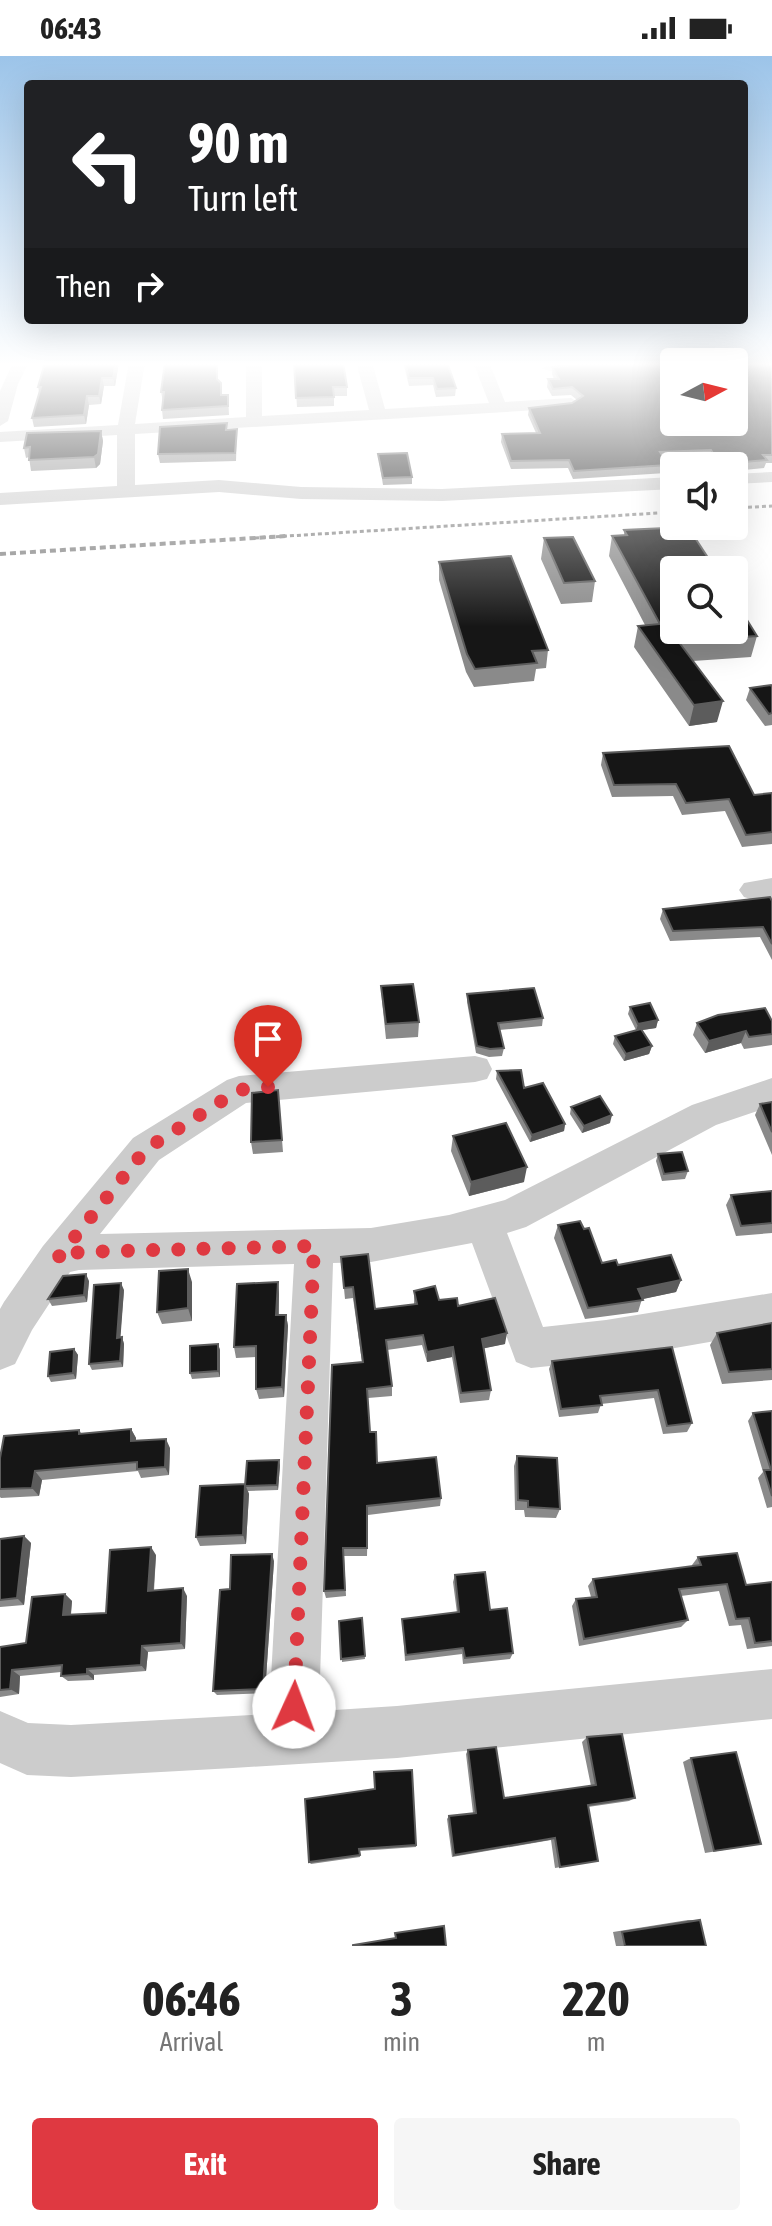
<!DOCTYPE html>
<style>
:root{--surface:#fff;--page:#f6f6f6;--text:#222;--muted:#767676;--accent:#df3941}
body{margin:0;font-family:"Asap Condensed",sans-serif;background:var(--page);color:var(--text);height:100vh;display:flex;flex-direction:column;font-size:30px;white-space:nowrap}
*{box-sizing:border-box;margin:0}
p{font-size:26px;color:var(--muted)}
.icon{flex:none;width:44px;height:44px;fill:none;stroke:currentColor;stroke-width:2;stroke-linecap:round;stroke-linejoin:round}
.map{position:relative;height:1890px;overflow:hidden}
.sheet{display:flex;flex-direction:column;background:var(--surface);flex:1}
.sheet>*{flex:none}
.guide{position:absolute;left:24px;top:24px;width:724px;height:244px;border-radius:8px;box-shadow:0 8px 32px #0002;background:#202124;color:#fff;overflow:hidden}
.needle{width:52px;rotate:83deg}
.tools{position:absolute;left:660px;top:292px;display:grid;gap:16px}
.tools a{display:grid;place-items:center;width:88px;height:88px;border-radius:8px;background:var(--surface);box-shadow:0 8px 32px #0002;font-size:40px}
.pin{position:absolute;display:grid;place-items:center;width:68px;height:68px;color:#fff;margin:-82px -34px;border-radius:50% 50% 50% 0;rotate:-45deg;box-shadow:0 0 8px #0007}
.pin .icon{rotate:45deg}
.me{position:absolute;width:88px;margin:-44px;rotate:2deg;stroke-linejoin:round;filter:drop-shadow(0 0 6px #0008)}
.turn{display:flex;align-items:center;gap:28px;height:168px;padding:0 32px;font-size:36px}
.turn .icon{width:104px;height:104px;stroke-width:2.5}
.turn b{display:block;font-size:56px;line-height:68px}
.then{display:flex;align-items:center;height:76px;padding:0 32px;background:#0003;gap:16px;font-size:30px}
.eta{display:flex;justify-content:space-evenly;align-items:center;height:136px;text-align:center}
.eta b{font-size:48px;font-weight:700;line-height:56px}
.cta{display:flex;gap:16px;margin-top:auto;padding:16px 32px}
.cta a{flex:1;height:92px;border-radius:8px;background:var(--accent);color:#fff;font-size:32px;font-weight:700;line-height:92px;text-align:center}
.cta a+a{background:var(--page);color:var(--text)}
.status{display:flex;justify-content:space-between;align-items:center;height:56px;padding:0 40px;background:var(--surface);direction:ltr}
.status svg{height:22px;fill:currentColor}
.map>svg:first-child{display:block}
.lines{fill:none;stroke-linecap:round;stroke-linejoin:round}
.minor{fill:#ccc;fill-rule:evenodd}
.rail-far1{stroke:#848484;stroke-width:3;stroke-dasharray:4 3;stroke-linecap:butt}
.rail{stroke:#848484;stroke-width:4;stroke-dasharray:6 4;stroke-linecap:butt}
.wall{fill:#8a8a8a}
.shaded-wall{fill:#5c5c5c}
.building{fill:#161616;stroke:#5c5c5c;stroke-width:2}
.route{stroke:#df3941;stroke-width:14;stroke-dasharray:0 25.2}
</style>
<div class="status"><b>06:43</b><svg viewBox="0 0 49 12"><path d="M0 12V9h3v3zM5 12V6h3v6zM10 12V3h3v9zM15 12V0h3v12zM26 1h20v11H26zM47 4h2v5h-2z"/></svg></div>
<div class="map">
<svg width="772" height="1890" viewBox="0 0 772 1890">
<rect width="100%" height="100%" fill="#fff"/>
<g class="lines">
<path class="minor" d="M 13,306 L 29,306 L 18,328 L 8,365 L 0,370 L 0,335 Z
M 129,306 L 145,306 L 135,368 L 246,361 L 246,306 L 262,306 L 262,360 L 369,354 L 356,306 L 372,306 L 385,353 L 489,347 L 473,306 L 489,306 L 505,346 L 571,342 L 579,347 L 571,352 L 135,378 L 135,429 L 219,424 L 301,431 L 442,433 L 674,421 L 674,433 L 442,445 L 301,443 L 219,436 L 0,449 L 0,437 L 117,430 L 117,379 L 0,386 L 0,376 L 118,369 Z
M 558,306 L 598,306 C 586,314 553,320 542,312 Z
M 772,416 L 772,426 L 734,428 L 734,418 Z
M 772,822 L 772,842 L 754,844 L 744,841 L 739,834 L 744,827 Z
M 475,1000 L 487,1003 L 492,1013 L 487,1023 L 475,1026 L 246,1047 L 159,1104 L 100,1178 L 371,1172 L 449,1159 L 505,1144 L 692,1049 L 772,1022 L 772,1050 L 716,1069 L 526,1171 L 507,1177 L 543,1271 L 606,1264 L 772,1237 L 772,1275 L 606,1304 L 531,1312 L 516,1306 L 472,1187 L 371,1206 L 333,1207 L 319,1655 L 397,1650 L 772,1613 L 772,1663 L 397,1702 L 233,1712 L 71,1721 L 27,1719 L 0,1707 L 0,1655 L 28,1667 L 71,1669 L 269,1658 L 294,1208 L 79,1214 L 70,1216 L 32,1274 L 15,1308 L 0,1314 L 0,1253 L 4,1246 L 43,1190 L 133,1082 L 227,1024 L 239,1020 Z"/>
<path class="rail-far1" d="M 734,452 L 772,450
M 255,482 L 674,456"/>
<path class="rail" d="M 0,498 L 287,480"/>
</g>
<path class="wall" d="M 119,306 L 115,330 L 104,330 L 101,348 L 89,349 L 86,368 L 34,371 L 32,362 L 39,336 L 38,331 Z
M 218,306 L 218,324 L 222,339 L 228,339 L 229,359 L 163,363 L 162,354 L 163,346 L 161,336 Z
M 294,306 L 347,331 L 347,340 L 334,340 L 334,350 L 297,351 Z
M 403,306 L 447,306 L 456,332 L 455,340 L 436,341 L 433,329 L 409,330 Z
M 772,306 L 772,407 L 766,407 L 764,412 L 734,415 L 734,410 L 714,410 L 709,403 L 665,404 L 668,409 L 666,417 L 573,423 L 568,412 L 511,413 L 501,386 L 502,378 L 536,377 L 528,359 L 529,352 L 572,347 L 577,344 L 571,339 L 552,340 L 547,331 L 548,323 L 554,323 L 552,318 L 552,311 Z
M 227,373 L 237,373 L 236,405 L 160,407 L 158,398 Z
M 101,375 L 103,385 L 100,408 L 96,412 L 31,415 L 29,401 L 26,402 L 24,392 Z
M 378,398 L 412,421 L 412,428 L 383,429 Z
M 624,474 L 757,580 L 751,601 L 693,605 L 717,666 L 689,670 L 634,591 L 638,570 L 645,569 L 609,500 L 612,480 L 624,479 Z
M 544,482 L 595,525 L 592,546 L 561,548 L 541,503 Z
M 439,506 L 548,594 L 546,612 L 536,613 L 534,625 L 474,631 L 466,616 L 439,524 Z
M 772,631 L 772,669 L 765,670 L 746,644 L 750,632 Z
M 603,697 L 754,739 L 772,737 L 772,788 L 742,791 L 725,755 L 682,759 L 673,740 L 612,741 L 601,709 Z
M 772,845 L 772,904 L 760,881 L 670,885 L 660,863 L 663,853 Z
M 381,930 L 419,966 L 418,981 L 386,983 L 382,945 Z
M 467,938 L 543,962 L 542,970 L 499,974 L 504,992 L 502,1000 L 489,1001 L 476,997 L 467,946 Z
M 630,951 L 658,964 L 656,972 L 642,974 L 652,990 L 649,998 L 624,1005 L 613,988 L 615,980 L 636,974 L 628,958 Z
M 772,965 L 772,989 L 744,993 L 741,987 L 705,997 L 693,979 L 697,967 Z
M 497,1015 L 524,1032 L 565,1068 L 564,1075 L 530,1086 L 496,1023 Z
M 278,1034 L 283,1096 L 253,1098 L 251,1086 Z
M 772,1046 L 772,1099 L 755,1059 L 760,1048 Z
M 571,1051 L 610,1067 L 582,1077 L 570,1058 Z
M 453,1080 L 524,1126 L 469,1140 L 451,1095 Z
M 658,1098 L 688,1115 L 685,1123 L 662,1125 L 656,1105 Z
M 772,1135 L 772,1177 L 736,1180 L 726,1149 L 731,1139 Z
M 558,1169 L 584,1173 L 602,1207 L 681,1224 L 676,1236 L 642,1243 L 638,1256 L 585,1263 L 554,1182 Z
M 341,1201 L 375,1253 L 414,1248 L 414,1235 L 458,1250 L 505,1288 L 484,1292 L 491,1334 L 489,1344 L 460,1347 L 452,1301 L 427,1306 L 422,1289 L 387,1294 L 392,1330 L 392,1340 L 368,1342 L 370,1376 L 377,1407 L 441,1442 L 440,1450 L 368,1459 L 367,1500 L 344,1500 L 346,1540 L 326,1542 L 324,1535 L 362,1306 L 353,1242 L 345,1243 Z
M 89,1225 L 87,1246 L 52,1250 L 48,1243 Z
M 192,1226 L 192,1265 L 162,1268 L 157,1256 Z
M 278,1226 L 279,1238 L 279,1259 L 286,1259 L 288,1270 L 284,1341 L 259,1343 L 256,1333 L 256,1301 L 236,1302 L 234,1291 Z
M 124,1234 L 120,1281 L 122,1281 L 124,1288 L 123,1311 L 92,1314 L 89,1308 Z
M 772,1267 L 772,1324 L 722,1328 L 710,1289 L 717,1277 Z
M 218,1288 L 220,1294 L 220,1321 L 192,1323 L 190,1317 Z
M 672,1291 L 692,1367 L 687,1376 L 663,1378 L 654,1342 L 601,1348 L 598,1357 L 559,1361 L 549,1313 L 552,1305 Z
M 74,1293 L 78,1299 L 76,1323 L 51,1326 L 48,1320 Z
M 772,1355 L 772,1451 L 767,1452 L 758,1422 L 763,1416 L 748,1365 L 753,1357 Z
M 131,1373 L 136,1382 L 136,1385 L 170,1392 L 169,1419 L 141,1422 L 138,1415 L 42,1424 L 39,1440 L 1,1442 L 0,1441 L 0,1402 L 79,1374 L 82,1378 Z
M 517,1400 L 560,1453 L 556,1462 L 525,1461 L 524,1454 L 515,1454 L 514,1410 Z
M 280,1409 L 278,1434 L 248,1435 L 249,1438 L 246,1488 L 200,1490 L 196,1481 L 245,1428 Z
M 24,1480 L 31,1487 L 24,1549 L 0,1551 L 0,1483 Z
M 156,1499 L 154,1535 L 187,1540 L 185,1593 L 148,1596 L 146,1615 L 94,1619 L 94,1624 L 68,1625 L 61,1620 L 61,1616 L 20,1620 L 19,1638 L 0,1641 L 0,1591 L 26,1587 L 65,1538 L 72,1545 L 71,1559 L 106,1557 Z
M 698,1501 L 746,1529 L 772,1526 L 772,1590 L 747,1593 L 741,1569 L 729,1570 L 719,1535 L 681,1540 L 688,1564 L 681,1571 L 579,1590 L 572,1550 L 576,1543 L 591,1541 L 588,1530 L 593,1523 L 692,1510 L 692,1509 Z
M 274,1505 L 265,1637 L 217,1639 L 213,1635 Z
M 455,1519 L 490,1554 L 513,1597 L 510,1603 L 463,1608 L 462,1598 L 405,1605 L 402,1563 L 457,1557 L 453,1526 Z
M 362,1562 L 365,1603 L 342,1606 L 339,1565 Z
M 587,1681 L 635,1742 L 629,1745 L 588,1751 L 598,1805 L 555,1812 L 551,1784 L 452,1801 L 447,1763 L 449,1760 L 473,1757 L 466,1698 L 468,1694 L 504,1742 L 591,1730 L 582,1686 Z
M 691,1702 L 761,1788 L 705,1797 L 683,1706 Z
M 375,1733 L 416,1789 L 416,1791 L 360,1795 L 360,1801 L 311,1808 L 309,1806 Z
M 688,1864 L 700,1864 L 706,1890 L 616,1890 L 613,1876 Z"/>
<path class="shaded-wall" d="M 116,306 L 119,306 L 115,330 L 113,322 Z
M 102,322 L 104,330 L 101,348 L 99,340 Z
M 87,340 L 89,349 L 86,368 L 84,359 Z
M 101,375 L 103,385 L 100,408 L 96,412 L 94,401 Z
M 723,645 L 717,666 L 689,670 L 694,649 Z
M 658,964 L 656,972 L 636,975 L 638,968 Z
M 746,975 L 741,987 L 705,997 L 709,985 Z
M 652,990 L 649,998 L 624,1005 L 626,998 Z
M 612,1059 L 610,1067 L 582,1077 L 584,1070 Z
M 565,1068 L 564,1075 L 530,1086 L 532,1079 Z
M 527,1111 L 524,1126 L 469,1140 L 471,1126 Z
M 188,1213 L 192,1226 L 192,1265 L 188,1252 Z
M 86,1218 L 89,1225 L 87,1246 L 84,1239 Z
M 681,1224 L 676,1236 L 634,1245 L 638,1233 Z
M 278,1226 L 279,1238 L 278,1270 L 276,1259 Z
M 121,1227 L 124,1234 L 120,1288 L 117,1282 Z
M 286,1259 L 288,1270 L 284,1341 L 282,1331 Z
M 507,1277 L 505,1288 L 481,1293 L 482,1283 Z
M 122,1281 L 124,1288 L 123,1311 L 120,1305 Z
M 218,1288 L 220,1294 L 220,1321 L 218,1315 Z
M 453,1291 L 452,1301 L 427,1306 L 427,1296 Z
M 74,1293 L 78,1299 L 76,1323 L 73,1317 Z
M 131,1373 L 136,1382 L 135,1394 L 131,1385 Z
M 166,1383 L 170,1392 L 169,1419 L 165,1411 Z
M 279,1404 L 280,1409 L 278,1434 L 277,1429 Z
M 35,1415 L 42,1424 L 39,1440 L 32,1432 Z
M 245,1428 L 249,1438 L 246,1488 L 243,1479 Z
M 24,1480 L 31,1487 L 24,1549 L 17,1542 Z
M 151,1491 L 156,1499 L 153,1542 L 148,1535 Z
M 272,1498 L 274,1505 L 265,1637 L 263,1633 Z
M 183,1532 L 187,1540 L 185,1593 L 181,1587 Z
M 65,1538 L 72,1545 L 70,1566 L 63,1559 Z
M 142,1590 L 148,1596 L 146,1615 L 141,1609 Z
M 87,1613 L 94,1619 L 94,1624 L 87,1618 Z
M 12,1614 L 20,1620 L 19,1638 L 10,1633 Z"/>
<path class="building" d="M 54,306 L 116,306 L 113,322 L 102,322 L 99,340 L 87,340 L 84,359 L 32,362 L 41,331 L 38,331 L 44,310 L 53,309 Z
M 165,306 L 217,306 L 217,323 L 221,327 L 221,339 L 228,339 L 228,350 L 162,354 L 164,336 L 161,336 Z
M 294,306 L 343,306 L 347,331 L 333,331 L 334,341 L 296,342 Z
M 405,306 L 447,306 L 456,332 L 437,333 L 433,322 L 409,322 Z
M 588,306 L 674,306 L 674,366 L 734,366 L 734,306 L 772,306 L 772,399 L 763,399 L 767,404 L 720,408 L 711,394 L 660,396 L 668,409 L 574,415 L 569,404 L 511,405 L 502,378 L 540,377 L 529,352 L 572,347 L 583,340 L 572,331 L 553,333 L 548,323 L 559,323 L 552,311 L 579,309 Z
M 227,367 L 226,374 L 237,373 L 235,397 L 158,398 L 160,371 Z
M 101,375 L 98,398 L 94,401 L 29,404 L 30,391 L 24,392 L 27,377 Z
M 407,397 L 412,421 L 383,422 L 378,398 Z
M 688,471 L 716,514 L 674,514 L 674,574 L 734,574 L 734,543 L 757,580 L 678,585 L 723,645 L 694,649 L 638,570 L 660,568 L 612,480 L 627,479 L 624,474 Z
M 573,481 L 595,525 L 564,527 L 544,482 Z
M 511,500 L 548,594 L 532,595 L 537,607 L 475,613 L 467,598 L 439,506 Z
M 771,629 L 772,631 L 772,657 L 769,658 L 750,632 Z
M 729,690 L 754,739 L 772,737 L 772,776 L 746,779 L 729,743 L 686,747 L 676,728 L 614,729 L 603,697 Z
M 770,841 L 772,845 L 772,888 L 763,871 L 673,875 L 663,853 Z
M 413,928 L 419,966 L 386,968 L 381,930 Z
M 534,932 L 543,962 L 498,967 L 504,992 L 490,993 L 477,990 L 467,938 Z
M 650,947 L 658,964 L 638,968 L 630,951 Z
M 765,952 L 772,965 L 772,978 L 749,981 L 746,975 L 709,985 L 697,967 L 718,959 Z
M 641,973 L 652,990 L 626,998 L 615,980 Z
M 521,1014 L 524,1032 L 543,1027 L 565,1068 L 532,1079 L 497,1015 Z
M 278,1034 L 282,1084 L 251,1086 L 252,1037 Z
M 600,1040 L 612,1059 L 584,1070 L 571,1051 Z
M 772,1046 L 772,1076 L 760,1048 Z
M 506,1067 L 527,1111 L 471,1126 L 453,1080 Z
M 682,1096 L 688,1115 L 664,1118 L 658,1098 Z
M 772,1135 L 772,1167 L 741,1170 L 731,1139 Z
M 580,1165 L 584,1173 L 589,1172 L 602,1207 L 616,1204 L 618,1209 L 671,1199 L 681,1224 L 638,1233 L 643,1244 L 588,1252 L 558,1169 Z
M 368,1198 L 375,1253 L 417,1248 L 414,1235 L 435,1230 L 439,1244 L 457,1242 L 458,1250 L 495,1242 L 507,1277 L 482,1283 L 491,1334 L 461,1337 L 453,1291 L 427,1296 L 423,1279 L 386,1284 L 392,1330 L 367,1333 L 370,1376 L 376,1376 L 377,1407 L 436,1401 L 441,1442 L 367,1450 L 367,1492 L 343,1492 L 345,1534 L 324,1535 L 332,1309 L 363,1306 L 353,1231 L 344,1232 L 341,1201 Z
M 188,1213 L 188,1252 L 157,1256 L 159,1215 Z
M 86,1218 L 84,1239 L 48,1243 L 63,1220 Z
M 278,1226 L 276,1259 L 286,1259 L 282,1331 L 256,1333 L 256,1290 L 234,1291 L 237,1228 Z
M 121,1227 L 117,1282 L 122,1281 L 120,1305 L 89,1308 L 94,1229 Z
M 772,1267 L 772,1313 L 729,1316 L 717,1277 Z
M 218,1288 L 218,1315 L 190,1317 L 190,1290 Z
M 672,1291 L 692,1367 L 667,1370 L 658,1334 L 600,1340 L 602,1349 L 561,1353 L 552,1305 Z
M 74,1293 L 73,1317 L 48,1320 L 50,1296 Z
M 772,1355 L 772,1440 L 764,1414 L 771,1414 L 753,1357 Z
M 131,1373 L 131,1385 L 166,1383 L 165,1411 L 137,1413 L 137,1406 L 35,1415 L 32,1432 L 0,1433 L 0,1402 L 4,1380 L 79,1374 L 79,1378 Z
M 517,1400 L 557,1402 L 560,1453 L 528,1451 L 528,1445 L 518,1444 Z
M 279,1404 L 277,1429 L 245,1430 L 247,1405 Z
M 245,1428 L 243,1479 L 196,1481 L 200,1430 Z
M 24,1480 L 17,1542 L 0,1544 L 0,1483 Z
M 151,1491 L 148,1535 L 183,1532 L 181,1587 L 142,1590 L 141,1609 L 87,1613 L 87,1618 L 61,1620 L 62,1609 L 12,1614 L 10,1633 L 0,1634 L 0,1591 L 26,1587 L 32,1541 L 65,1538 L 63,1559 L 106,1557 L 110,1494 Z
M 737,1497 L 746,1529 L 772,1526 L 772,1585 L 755,1587 L 749,1562 L 736,1563 L 727,1528 L 679,1533 L 688,1564 L 584,1583 L 576,1543 L 597,1541 L 593,1523 L 701,1509 L 698,1501 Z
M 272,1498 L 263,1633 L 213,1635 L 220,1534 L 230,1533 L 231,1499 Z
M 485,1516 L 490,1554 L 507,1552 L 513,1597 L 465,1602 L 463,1592 L 406,1599 L 402,1563 L 459,1556 L 455,1519 Z
M 362,1562 L 365,1600 L 341,1603 L 339,1565 Z
M 622,1678 L 635,1742 L 588,1749 L 598,1805 L 560,1811 L 555,1782 L 454,1799 L 449,1760 L 476,1757 L 468,1694 L 496,1691 L 504,1742 L 596,1729 L 587,1681 Z
M 736,1696 L 761,1788 L 714,1795 L 691,1702 Z
M 412,1714 L 416,1789 L 359,1793 L 360,1799 L 309,1806 L 305,1743 L 375,1733 L 374,1716 Z
M 700,1864 L 706,1890 L 625,1890 L 622,1876 Z
M 444,1870 L 446,1890 L 353,1890 L 353,1889 L 396,1882 L 395,1877 Z"/>
<linearGradient id="sky" x2="0" y2="1"><stop stop-color="#9cc4e9"/><stop offset="0.54" stop-color="#fff"/><stop offset="1" stop-color="#fff" stop-opacity="0"/></linearGradient>
<rect width="772" height="571" fill="url(#sky)"/>
<g class="lines">
<path class="route" d="M 268,1031 L 239,1034 L 146,1093 L 57,1203 L 79,1196 L 314,1190 L 294,1651"/>
</g>
</svg>
<div class="tools">
<a><svg class="needle" viewBox="-14 -14 28 28"><path d="M0-13l5 13h-10z" fill="#e53935"/><path d="M0 13l5-13h-10z" fill="#767676"/></svg></a>
<a><svg class="icon" aria-label="sound" viewBox="0 0 24 24"><path d="M4 9h4l5-4v14l-5-4H4zM17 9q2 3 0 6"/></svg></a>
<a><svg class="icon" aria-label="search" viewBox="0 0 24 24"><circle cx="10" cy="10" r="6"/><path d="M15 15l6 6"/></svg></a>
</div>
<div class="pin" style="left:268px;top:1031px;background:#d93025"><svg class="icon" aria-label="arrive" viewBox="0 0 24 24"><path d="M6 21V4h12l-3 4 3 4H6"/></svg></div>
<svg class="me" style="left:294px;top:1651px" viewBox="-20 -20 40 40"><circle r="19" fill="#fff"/><path d="M0-13L10 11 0 6-10 11z" fill="#df3941"/></svg>
<div class="guide">
<div class="turn"><svg class="icon" aria-label="left" viewBox="0 0 24 24"><path d="M17 20v-9H6M10 6l-5 5 5 5"/></svg><div><b>90 m</b>Turn left</div></div>
<div class="then">Then<svg class="icon" aria-label="right" viewBox="0 0 24 24"><path d="M7 20v-9h11M14 6l5 5-5 5"/></svg></div>
</div>
</div>
<section class="sheet">
<div class="eta">
<div><b>06:46</b><p>Arrival</p></div>
<div><b>3</b><p>min</p></div>
<div><b>220</b><p>m</p></div>
</div>
<div class="cta"><a>Exit</a><a>Share</a></div>
</section>
